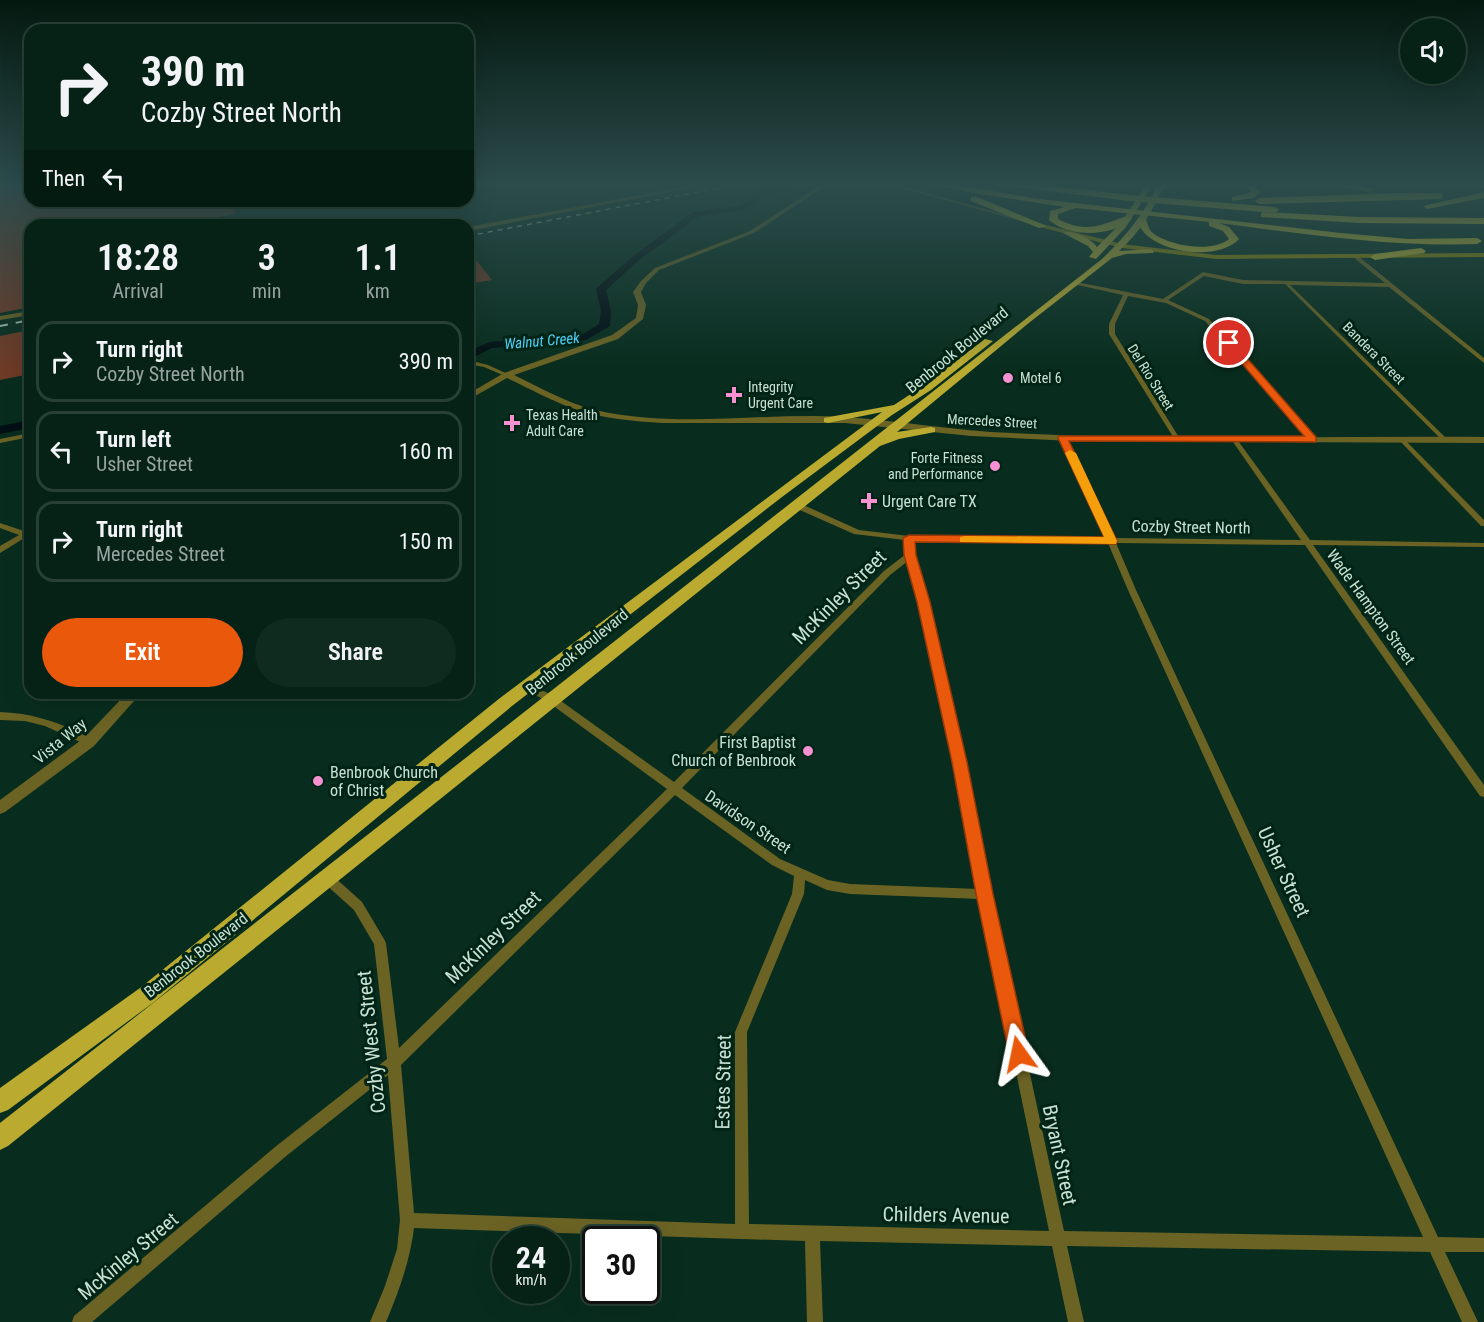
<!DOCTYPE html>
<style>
:root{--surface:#062216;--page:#0f2a1f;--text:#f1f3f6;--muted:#98a4a1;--line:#273f35;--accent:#ea580c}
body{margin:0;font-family:"Roboto Condensed",sans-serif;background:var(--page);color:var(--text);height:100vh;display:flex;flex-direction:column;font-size:22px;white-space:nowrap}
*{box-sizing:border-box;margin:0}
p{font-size:20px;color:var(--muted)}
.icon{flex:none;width:33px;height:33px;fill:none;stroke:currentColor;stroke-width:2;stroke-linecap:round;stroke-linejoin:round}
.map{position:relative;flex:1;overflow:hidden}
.side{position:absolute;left:24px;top:219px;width:450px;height:480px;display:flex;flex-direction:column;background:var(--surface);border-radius:18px;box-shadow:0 6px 24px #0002,0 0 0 2px var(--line)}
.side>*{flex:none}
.guide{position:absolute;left:24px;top:24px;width:450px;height:183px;border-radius:18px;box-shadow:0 6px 24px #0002,0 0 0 2px var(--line);background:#062216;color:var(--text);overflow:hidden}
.controls{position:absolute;left:1400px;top:18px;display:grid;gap:12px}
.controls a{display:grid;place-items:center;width:66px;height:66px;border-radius:50%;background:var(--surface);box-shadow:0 6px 24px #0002,0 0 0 2px var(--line);font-size:30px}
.speed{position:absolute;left:492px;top:1226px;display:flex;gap:12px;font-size:30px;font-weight:700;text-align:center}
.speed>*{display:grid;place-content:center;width:78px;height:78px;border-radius:50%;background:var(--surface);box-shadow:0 6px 24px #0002,0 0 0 2px var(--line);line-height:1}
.speed small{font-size:15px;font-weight:400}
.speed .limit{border:3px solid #111;border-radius:9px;background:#fff;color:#111}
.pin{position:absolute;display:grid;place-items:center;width:51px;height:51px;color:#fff;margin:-26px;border:3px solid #fff;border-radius:50%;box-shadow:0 2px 6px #0007}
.me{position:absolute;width:66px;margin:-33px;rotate:348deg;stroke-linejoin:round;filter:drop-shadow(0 0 4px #0008)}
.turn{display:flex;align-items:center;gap:21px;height:126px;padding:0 18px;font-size:27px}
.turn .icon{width:78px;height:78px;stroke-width:2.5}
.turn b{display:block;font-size:42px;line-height:51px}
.then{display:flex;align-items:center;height:57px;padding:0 18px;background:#0003;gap:12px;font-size:22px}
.eta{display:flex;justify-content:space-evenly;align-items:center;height:102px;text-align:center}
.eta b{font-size:36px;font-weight:600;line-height:42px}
.primary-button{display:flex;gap:12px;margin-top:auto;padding:12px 18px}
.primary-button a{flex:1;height:69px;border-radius:36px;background:var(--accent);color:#fff;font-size:24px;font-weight:600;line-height:69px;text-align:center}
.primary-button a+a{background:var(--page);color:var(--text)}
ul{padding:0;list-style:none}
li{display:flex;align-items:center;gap:18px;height:81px;margin:0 12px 9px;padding:0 6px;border:3px solid var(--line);border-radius:18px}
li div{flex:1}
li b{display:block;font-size:22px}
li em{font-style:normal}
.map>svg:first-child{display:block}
.green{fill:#6e3b27}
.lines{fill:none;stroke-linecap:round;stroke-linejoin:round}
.river{fill:#020f14;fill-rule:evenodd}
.minor{fill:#6b6324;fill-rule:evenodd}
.tertiary{fill:#6b6324;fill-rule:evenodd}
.secondary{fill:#938504;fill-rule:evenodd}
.trunk{fill:#baab30;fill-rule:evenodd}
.motorway{fill:#c8b72c;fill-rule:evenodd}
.rail-far1{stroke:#a1bcae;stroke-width:1.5;stroke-dasharray:5 5;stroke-linecap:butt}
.rail{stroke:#a1bcae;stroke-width:2;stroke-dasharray:8 8;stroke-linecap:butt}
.route{fill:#ea580c;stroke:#983908;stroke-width:1.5}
.slow{fill:#f59e0b}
.poi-dot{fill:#f590d1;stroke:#002415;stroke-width:2}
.labels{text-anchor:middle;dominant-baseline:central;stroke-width:6;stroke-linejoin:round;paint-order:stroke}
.far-street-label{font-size:14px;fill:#c8e1d3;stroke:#002415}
.far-poi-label{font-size:14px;fill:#c8e1d3;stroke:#002415;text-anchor:start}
.far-water-label{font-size:15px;font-style:italic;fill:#4fd2fa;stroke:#002415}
.street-label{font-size:16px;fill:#c8e1d3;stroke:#002415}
.poi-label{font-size:16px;fill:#c8e1d3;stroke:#002415;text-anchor:start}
.near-street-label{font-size:20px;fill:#c8e1d3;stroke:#002415}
</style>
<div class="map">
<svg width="1484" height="1322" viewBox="0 0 1484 1322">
<rect width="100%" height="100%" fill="#082d1e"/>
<path class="green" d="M 0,184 L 30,184 L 30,201 L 230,201 L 236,214 L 174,225 L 30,225 L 30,307 L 0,313 Z
M 468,250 L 492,280 L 468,284 Z
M 30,330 L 30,374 L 0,380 L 0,336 Z"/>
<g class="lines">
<path class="river" d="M 787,184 L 798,184 L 763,198 L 744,210 L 699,216 L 638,261 L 606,290 L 611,311 L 610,326 L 586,340 L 492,348 L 468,360 L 468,351 L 490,342 L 583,334 L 599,324 L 601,311 L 596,289 L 632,257 L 693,212 L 739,206 L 757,194 Z
M 30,420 L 30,428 L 0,434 L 0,426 Z"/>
<path class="minor" d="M 1354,256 L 1358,256 L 1484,358 L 1484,363 L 1389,287 L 1290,285 L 1447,439 L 1447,441 L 1443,441 L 1285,284 L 1243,284 L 1204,276 L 1168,300 L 1209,319 L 1315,439 L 1314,440 L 1310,440 L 1205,321 L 1166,303 L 1128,296 L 1115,324 L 1115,334 L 1180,439 L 1179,440 L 1175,440 L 1109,334 L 1109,324 L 1123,295 L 1073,284 L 1076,282 L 1163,299 L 1203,272 L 1243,280 L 1385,283 L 1354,258 Z
M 468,360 L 488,365 L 510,375 L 505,376 L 484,367 L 468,364 Z
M 30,433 L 30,437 L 0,443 L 0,439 Z
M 1063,436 L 1066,438 L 1099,502 L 1114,538 L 1301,540 L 1231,439 L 1234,437 L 1236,438 L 1310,540 L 1484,543 L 1484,547 L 1313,545 L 1484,785 L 1484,797 L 1480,796 L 1305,545 L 1116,543 L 1136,590 L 1438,1237 L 1484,1238 L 1484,1252 L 1445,1252 L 1478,1322 L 1462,1322 L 1430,1252 L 1067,1246 L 1084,1322 L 1068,1322 L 1052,1246 L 820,1241 L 823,1322 L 807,1322 L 805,1241 L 414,1228 C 410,1261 399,1291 386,1322 L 370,1322 L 385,1286 L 397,1249 L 400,1220 L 388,1075 L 285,1157 L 92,1322 L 72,1322 L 74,1316 L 275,1147 L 387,1059 L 374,944 L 354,910 L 324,883 L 322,879 L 324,875 L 328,874 L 332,875 L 362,902 L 384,939 L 386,943 L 399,1048 L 667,789 L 548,702 L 525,689 L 523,687 L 525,685 L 531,685 L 554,696 L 674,782 L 884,571 L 906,554 L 905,540 L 854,534 L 793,507 L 793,503 L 799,503 L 859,530 L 909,536 L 1106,538 L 1091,502 L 1060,438 ZM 913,540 L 1108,543 L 1128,590 L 1423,1237 L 1064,1231 L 991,894 L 965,762 L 927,602 L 914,555 ZM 908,561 C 937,669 958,779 978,889 L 850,884 L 828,880 L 780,859 L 682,788 L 890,575 ZM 675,795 L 772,865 L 794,876 L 792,894 L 735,1032 L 735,1224 L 414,1213 L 401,1065 ZM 805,880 L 827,890 L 850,894 L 980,899 L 1049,1231 L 749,1224 L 747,1032 L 804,894 Z
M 1402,438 L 1404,439 L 1484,520 L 1484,526 L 1481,526 L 1400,441 L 1400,439 Z
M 0,523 L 30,533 L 30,538 L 26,537 L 0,553 L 0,546 L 19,535 L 0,528 Z
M 0,712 C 28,713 53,720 78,732 C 84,735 90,737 94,742 L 92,745 L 89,746 L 45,726 L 25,721 L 0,720 Z"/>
<path class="tertiary" d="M 700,184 L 711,184 L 468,231 L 468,227 Z
M 822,184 L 828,184 L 754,233 L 659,270 L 646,283 L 641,292 L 646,305 L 643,319 L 618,339 L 514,375 C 541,388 567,403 595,410 C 677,429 763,412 846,417 C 901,421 956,431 1012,433 C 1169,441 1327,436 1484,437 L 1484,443 L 1072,441 L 971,436 L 845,423 L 663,423 C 633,421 603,419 575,409 C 552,401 530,389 507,378 L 468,400 L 468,394 L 504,373 L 612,335 L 636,318 L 638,305 L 633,292 L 641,281 L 655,268 L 750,231 Z
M 886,184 L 894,184 L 1033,222 L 1028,223 Z
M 30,311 L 30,315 L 0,320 L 0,316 Z
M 127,693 L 141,693 L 94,746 L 5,812 L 0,814 L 0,800 L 84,738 Z"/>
<path class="secondary" d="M 1417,184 L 1484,184 L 1484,187 L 1420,186 Z
M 1042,224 L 1122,244 L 1216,255 L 1484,253 L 1484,257 L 1216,259 L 1122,248 L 1040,227 Z"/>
<path class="trunk" d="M 1147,184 L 1153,184 L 1126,227 L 1096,259 L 1089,257 L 1093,252 L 1088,246 L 1063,233 C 1072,229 1092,239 1097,247 L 1120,224 Z
M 1158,184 L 1164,184 C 1154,210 1140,232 1119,251 L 1150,249 L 1154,251 L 1153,253 L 1126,254 L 1112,258 L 1030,322 L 897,432 L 931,427 L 935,428 L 935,432 L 899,439 L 880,446 L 8,1146 L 0,1150 L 0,1123 L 1102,259 C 1126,236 1144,214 1158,184 Z
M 985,339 L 993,341 L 931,390 L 892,415 L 782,497 L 512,706 L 154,1002 L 8,1110 L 0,1113 L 0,1088 L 140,988 L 500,698 L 882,412 L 828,423 L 824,422 L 824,418 L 894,405 L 923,386 Z"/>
<path class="motorway" d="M 936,184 L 951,184 L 1039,199 L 1341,233 L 1408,239 L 1477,238 L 1482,241 L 1477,244 C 1390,247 1305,234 1219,223 L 1229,227 L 1239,239 C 1218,263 1144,253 1137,219 L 1145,217 C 1148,223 1148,230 1154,234 C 1171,246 1212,253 1229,239 L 1223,231 L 1209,226 L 1209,222 L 1076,208 L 1058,214 L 1058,219 C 1087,234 1100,225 1127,216 L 1132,219 C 1111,237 1070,238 1049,220 L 1050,211 L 1065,207 L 973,193 Z
M 1013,184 L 1035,184 L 1130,195 L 1275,207 L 1279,210 L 1275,213 L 1130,201 L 1017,187 Z
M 1161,184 L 1171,184 L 1162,190 L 1156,190 L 1156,186 Z
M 1245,184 L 1253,184 L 1260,192 L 1254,198 L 1232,201 L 1232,197 L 1251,192 Z
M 1326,184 L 1348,184 L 1374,189 L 1370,192 Z
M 1484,192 L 1484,198 L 1427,209 L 1423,206 Z
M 1397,193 L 1440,193 L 1444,196 L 1440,199 L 1259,204 L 1255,201 L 1259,198 Z
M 971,197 L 977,197 L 1047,226 L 1039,228 L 971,201 Z
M 1264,212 L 1360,217 L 1484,218 L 1484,224 L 1360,223 L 1261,217 L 1261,213 Z
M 1421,248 L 1426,251 L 1424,253 L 1375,260 L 1370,257 L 1375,254 Z"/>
<path class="rail-far1" d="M 468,236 L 740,184"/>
<path class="rail" d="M 0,326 L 30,320"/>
</g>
<linearGradient id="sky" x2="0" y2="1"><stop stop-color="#041910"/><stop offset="0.5" stop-color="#2c4c4c"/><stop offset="1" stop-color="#2c4c4c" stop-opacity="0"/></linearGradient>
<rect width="1484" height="369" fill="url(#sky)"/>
<path class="route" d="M 1226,341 L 1232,341 L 1316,437 L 1316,442 L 1069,441 L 1117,541 L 1116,544 L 915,542 L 916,555 L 930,602 L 967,762 L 993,894 L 1029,1054 L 1026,1061 L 1019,1064 L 1012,1061 L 1009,1054 L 976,894 L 952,762 L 917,602 L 904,555 L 903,538 L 909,535 L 1104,537 L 1058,438 L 1059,436 L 1304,436 L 1226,345 Z"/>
<path class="slow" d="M 1070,450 L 1076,453 L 1117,541 L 1116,544 L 960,542 L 960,537 L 965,536 L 1104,537 L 1065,453 Z"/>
<g class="poi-dot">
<circle cx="1008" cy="378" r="6"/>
<path d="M731 386h6v6h6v6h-6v6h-6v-6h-6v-6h6z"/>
<path d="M509 414h6v6h6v6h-6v6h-6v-6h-6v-6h6z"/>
<circle cx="995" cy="466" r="6"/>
<path d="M866 492h6v6h6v6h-6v6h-6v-6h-6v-6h6z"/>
<circle cx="808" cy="751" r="6"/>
<circle cx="318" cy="781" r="6"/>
</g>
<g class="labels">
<g class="far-street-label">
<text transform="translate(1374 353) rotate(45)">Bandera Street</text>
<text transform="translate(1151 377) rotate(58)">Del Rio Street</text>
<text transform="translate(992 421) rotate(3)">Mercedes Street</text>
</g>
<g class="far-poi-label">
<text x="1020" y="378">Motel 6</text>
<text x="748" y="387">Integrity<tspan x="748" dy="16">Urgent Care</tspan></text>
<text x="526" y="415">Texas Health<tspan x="526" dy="16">Adult Care</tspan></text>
<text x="983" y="458" text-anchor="end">Forte Fitness<tspan x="983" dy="16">and Performance</tspan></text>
</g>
<g class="far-water-label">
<text transform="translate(542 341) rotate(-5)">Walnut Creek</text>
</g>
<g class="street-label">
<text transform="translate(957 350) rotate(-39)">Benbrook Boulevard</text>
<text transform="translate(1191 527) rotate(1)">Cozby Street North</text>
<text transform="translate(1371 607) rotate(54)">Wade Hampton Street</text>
<text transform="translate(577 652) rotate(-39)">Benbrook Boulevard</text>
<text transform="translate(60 741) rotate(-39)">Vista Way</text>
<text transform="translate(748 822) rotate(34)">Davidson Street</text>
<text transform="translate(196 955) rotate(-38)">Benbrook Boulevard</text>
</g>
<g class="poi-label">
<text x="882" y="501">Urgent Care TX</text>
<text x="796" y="742" text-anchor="end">First Baptist<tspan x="796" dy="18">Church of Benbrook</tspan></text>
<text x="330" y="772">Benbrook Church<tspan x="330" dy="18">of Christ</tspan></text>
</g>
<g class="near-street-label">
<text transform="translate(839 597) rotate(-45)">McKinley Street</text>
<text transform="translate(1284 872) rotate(65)">Usher Street</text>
<text transform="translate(493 937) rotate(-44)">McKinley Street</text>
<text transform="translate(371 1042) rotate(-96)">Cozby West Street</text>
<text transform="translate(723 1082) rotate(-89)">Estes Street</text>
<text transform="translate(1060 1155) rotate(78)">Bryant Street</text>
<text transform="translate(946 1215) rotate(1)">Childers Avenue</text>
<text transform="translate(128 1256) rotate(-40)">McKinley Street</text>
</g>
</g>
</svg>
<div class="controls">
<a><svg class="icon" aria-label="sound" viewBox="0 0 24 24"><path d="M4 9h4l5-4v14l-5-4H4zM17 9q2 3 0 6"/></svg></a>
</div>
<div class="speed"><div>24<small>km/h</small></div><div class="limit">30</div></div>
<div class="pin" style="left:1229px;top:343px;background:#d93025"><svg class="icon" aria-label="arrive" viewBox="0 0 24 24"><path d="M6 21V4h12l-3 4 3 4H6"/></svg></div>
<svg class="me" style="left:1019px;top:1054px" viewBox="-20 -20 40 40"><path d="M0-17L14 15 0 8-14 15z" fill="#ea580c" stroke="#fff" stroke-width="4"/></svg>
<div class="guide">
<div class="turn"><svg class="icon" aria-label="right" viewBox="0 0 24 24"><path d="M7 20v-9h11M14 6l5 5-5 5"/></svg><div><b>390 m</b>Cozby Street North</div></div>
<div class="then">Then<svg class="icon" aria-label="left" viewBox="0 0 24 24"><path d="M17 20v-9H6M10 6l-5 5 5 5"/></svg></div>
</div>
<section class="side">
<div class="eta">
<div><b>18:28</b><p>Arrival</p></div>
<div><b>3</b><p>min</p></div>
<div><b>1.1</b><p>km</p></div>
</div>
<ul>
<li><svg class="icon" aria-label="right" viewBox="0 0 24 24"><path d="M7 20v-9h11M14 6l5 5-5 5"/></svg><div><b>Turn right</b><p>Cozby Street North</p></div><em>390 m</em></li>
<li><svg class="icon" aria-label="left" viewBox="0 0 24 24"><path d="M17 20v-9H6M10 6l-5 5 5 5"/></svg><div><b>Turn left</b><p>Usher Street</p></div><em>160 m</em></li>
<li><svg class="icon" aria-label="right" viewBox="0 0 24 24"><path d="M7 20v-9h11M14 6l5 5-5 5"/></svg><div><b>Turn right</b><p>Mercedes Street</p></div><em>150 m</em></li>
</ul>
<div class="primary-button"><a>Exit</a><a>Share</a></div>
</section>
</div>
